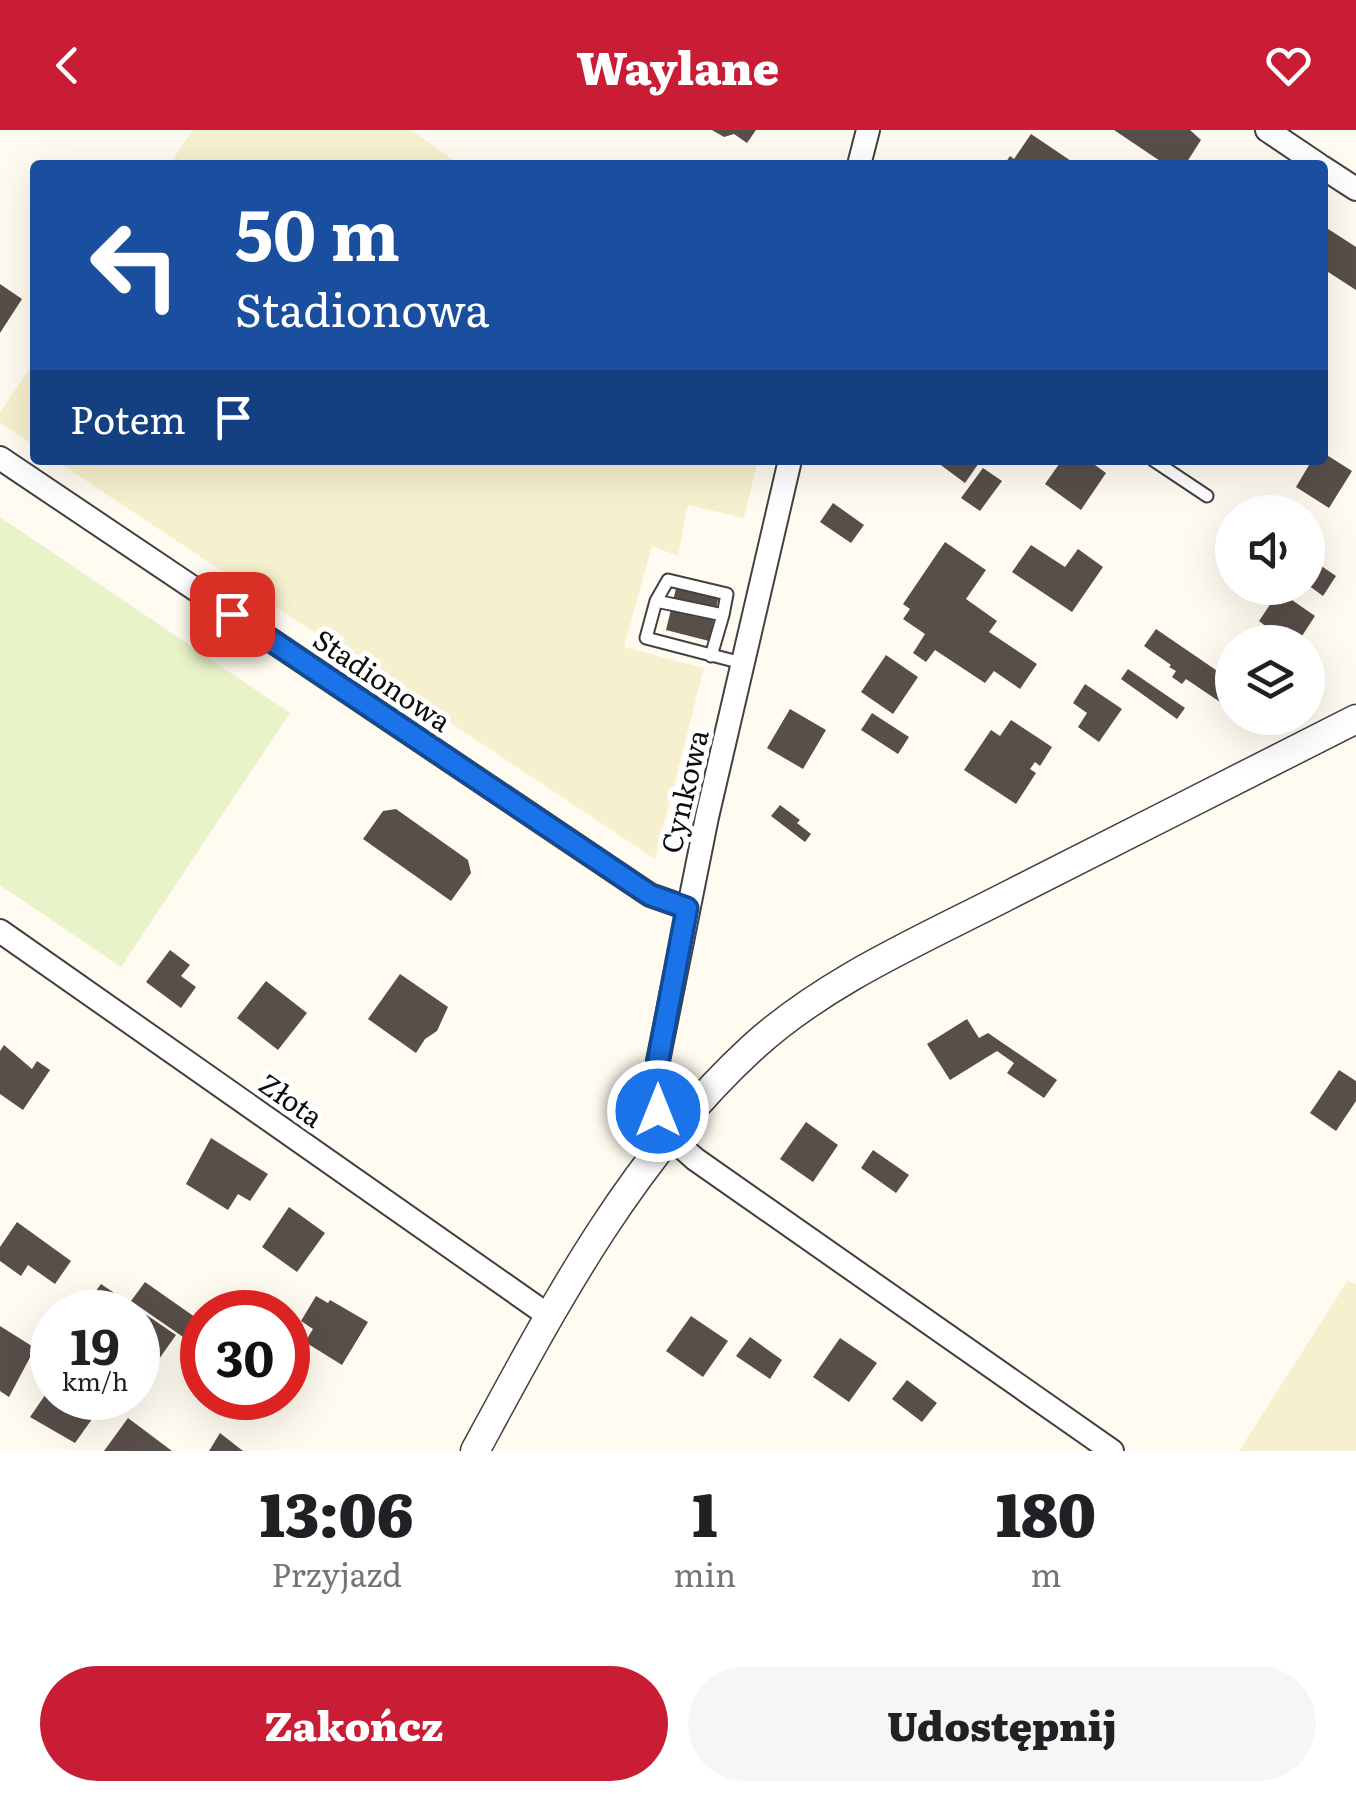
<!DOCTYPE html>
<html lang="pl">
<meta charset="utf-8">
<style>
:root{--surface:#fff;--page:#f6f6f6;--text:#202124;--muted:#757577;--accent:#c81d34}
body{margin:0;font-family:Literata,serif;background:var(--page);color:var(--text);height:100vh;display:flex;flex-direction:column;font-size:38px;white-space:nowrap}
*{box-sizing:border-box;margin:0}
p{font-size:32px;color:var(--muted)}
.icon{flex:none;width:55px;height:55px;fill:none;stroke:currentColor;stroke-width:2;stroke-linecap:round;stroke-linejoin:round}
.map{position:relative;height:1321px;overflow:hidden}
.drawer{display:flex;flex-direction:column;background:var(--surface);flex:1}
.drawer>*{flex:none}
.hud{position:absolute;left:30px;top:30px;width:1298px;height:305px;border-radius:10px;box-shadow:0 10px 40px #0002;background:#1a4fa0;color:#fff;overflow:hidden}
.controls{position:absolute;left:1215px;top:365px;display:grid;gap:20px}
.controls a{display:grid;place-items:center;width:110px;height:110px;border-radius:50%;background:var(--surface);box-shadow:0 10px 40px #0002;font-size:50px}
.speed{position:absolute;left:30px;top:1160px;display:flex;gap:20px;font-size:50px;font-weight:700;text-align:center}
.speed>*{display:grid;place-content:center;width:130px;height:130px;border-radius:50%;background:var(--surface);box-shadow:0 10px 40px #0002;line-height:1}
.speed small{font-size:25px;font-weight:400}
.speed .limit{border:15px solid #d22;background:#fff;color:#111}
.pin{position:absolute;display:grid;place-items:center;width:85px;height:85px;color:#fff;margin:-42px;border-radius:20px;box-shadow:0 5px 15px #0006}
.me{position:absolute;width:110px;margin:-55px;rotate:0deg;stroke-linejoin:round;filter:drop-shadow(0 0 8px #0008)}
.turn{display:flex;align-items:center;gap:35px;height:210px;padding:0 40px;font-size:45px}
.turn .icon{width:130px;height:130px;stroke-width:2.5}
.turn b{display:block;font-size:70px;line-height:85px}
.then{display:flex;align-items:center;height:95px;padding:0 40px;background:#0003;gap:20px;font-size:38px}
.eta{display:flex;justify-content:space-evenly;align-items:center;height:170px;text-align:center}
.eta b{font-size:60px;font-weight:800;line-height:70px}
.action{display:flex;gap:20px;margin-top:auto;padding:20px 40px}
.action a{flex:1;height:115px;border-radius:60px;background:var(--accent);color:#fff;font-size:40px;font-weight:800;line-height:115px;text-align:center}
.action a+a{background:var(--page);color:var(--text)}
header{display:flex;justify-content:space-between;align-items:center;height:130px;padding:0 40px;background:var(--accent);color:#fff;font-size:45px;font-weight:800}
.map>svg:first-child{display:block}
.farmland{fill:#f7f0ce}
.pitch{fill:#e8f3c9}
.building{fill:#584e4a}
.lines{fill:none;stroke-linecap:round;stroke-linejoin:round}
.service-casing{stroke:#414141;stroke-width:15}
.minor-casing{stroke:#414141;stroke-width:26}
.tertiary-casing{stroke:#414141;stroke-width:31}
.service{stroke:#fff;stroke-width:11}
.minor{stroke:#fff;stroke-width:22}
.tertiary{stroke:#fff;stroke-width:28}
.route-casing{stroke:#114b97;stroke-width:25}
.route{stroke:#1a73e8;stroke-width:18}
.labels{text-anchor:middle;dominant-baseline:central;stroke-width:10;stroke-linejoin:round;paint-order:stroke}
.street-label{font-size:28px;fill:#0e0e0e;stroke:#fff}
</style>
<header><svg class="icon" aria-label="back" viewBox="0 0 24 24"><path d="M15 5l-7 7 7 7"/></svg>Waylane<svg class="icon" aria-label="heart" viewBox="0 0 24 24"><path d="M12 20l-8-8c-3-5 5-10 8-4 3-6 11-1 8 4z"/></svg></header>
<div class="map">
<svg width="1356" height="1321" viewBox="0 0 1356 1321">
<rect width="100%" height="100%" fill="#fffbf0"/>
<path class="farmland" d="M 193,0 L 411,0 L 460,35 L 169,35 Z
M 35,231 L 35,316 L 0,293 L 0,282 Z
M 55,330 L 758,330 L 744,388 L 688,375 L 678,426 L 652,416 L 624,517 L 704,538 L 655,729 Z
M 1348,1150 L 1356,1155 L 1356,1321 L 1239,1321 Z"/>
<path class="pitch" d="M 0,387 L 290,583 L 121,837 L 0,755 Z"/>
<path class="building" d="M 712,0 L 756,0 L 747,13 L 734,4 L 724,7 Z
M 1114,0 L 1190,0 L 1201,10 L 1185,35 L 1166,35 Z
M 1031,4 L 1077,35 L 1004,35 L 1010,26 L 1014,29 Z
M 1322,95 L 1356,117 L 1356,160 L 1322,138 Z
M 0,154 L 22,169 L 0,203 Z
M 1322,322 L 1352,341 L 1329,378 L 1296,357 L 1312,330 L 1322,330 Z
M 934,330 L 981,330 L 965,353 Z
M 1062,330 L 1088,330 L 1106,343 L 1081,380 L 1045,354 Z
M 983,338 L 1002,351 L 980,381 L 961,368 Z
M 833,373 L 864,395 L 851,413 L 820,392 Z
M 945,412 L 986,440 L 966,469 L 997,491 L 989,502 L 1037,534 L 1020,559 L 994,541 L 985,553 L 935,520 L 926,532 L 913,523 L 925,504 L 903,489 L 910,479 L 903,474 Z
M 1031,415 L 1065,437 L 1078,419 L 1103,437 L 1072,482 L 1012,442 Z
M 1308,427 L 1336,446 L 1323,466 L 1308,455 Z
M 679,446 L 721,456 L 709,511 L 666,500 Z
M 1279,461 L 1315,486 L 1298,512 L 1286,512 L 1259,491 Z
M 1156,499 L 1232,551 L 1220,572 L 1186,549 L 1182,554 L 1172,547 L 1176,541 L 1169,537 L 1171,535 L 1144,516 Z
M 886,525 L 918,547 L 893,584 L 861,562 Z
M 1128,539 L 1185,578 L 1177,589 L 1121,549 Z
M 1085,554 L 1122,579 L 1099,612 L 1078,597 L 1087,583 L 1073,573 Z
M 790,579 L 826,600 L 803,639 L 767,618 Z
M 872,583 L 909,607 L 898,624 L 861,600 Z
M 1011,590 L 1052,617 L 1040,636 L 1035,632 L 1030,639 L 1036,643 L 1016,674 L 964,640 L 991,600 L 1000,606 Z
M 780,675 L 800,690 L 797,693 L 811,704 L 805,712 L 771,686 Z
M 396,679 L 468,730 L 471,743 L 451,771 L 363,709 L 383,681 Z
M 170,820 L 190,835 L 181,846 L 196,857 L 181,878 L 146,852 Z
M 400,844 L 448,877 L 437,901 L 425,909 L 416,923 L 368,889 Z
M 266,851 L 307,883 L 278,920 L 237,888 Z
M 967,889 L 979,908 L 988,903 L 1057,950 L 1044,968 L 1007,943 L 1014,933 L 997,921 L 950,950 L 927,914 Z
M 4,915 L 32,939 L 37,931 L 50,940 L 23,980 L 0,964 L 0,921 Z
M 1339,940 L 1356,951 L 1356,971 L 1336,1001 L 1310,983 Z
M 806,992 L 838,1015 L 813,1052 L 780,1029 Z
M 211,1008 L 268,1044 L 250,1071 L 238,1064 L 228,1080 L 186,1054 Z
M 873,1020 L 909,1045 L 896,1063 L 861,1038 Z
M 289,1077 L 325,1103 L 297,1142 L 262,1117 Z
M 17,1092 L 71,1131 L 55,1154 L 28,1135 L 21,1146 L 0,1131 L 0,1117 Z
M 145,1152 L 202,1192 L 202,1220 L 131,1171 Z
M 101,1154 L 176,1205 L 159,1229 L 138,1214 L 138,1182 L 92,1182 L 84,1177 Z
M 316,1166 L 328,1173 L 330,1170 L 368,1192 L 342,1235 L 305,1212 L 313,1199 L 301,1191 Z
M 691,1186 L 728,1211 L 703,1247 L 666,1221 Z
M 0,1196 L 35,1218 L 9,1267 L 0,1261 Z
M 750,1207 L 782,1230 L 770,1249 L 736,1226 Z
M 840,1208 L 877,1233 L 849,1272 L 813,1247 Z
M 907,1250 L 937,1273 L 922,1292 L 892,1269 Z
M 52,1255 L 52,1268 L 107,1268 L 75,1313 L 30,1287 Z
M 128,1288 L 172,1321 L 104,1321 Z
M 220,1303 L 243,1321 L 209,1321 Z"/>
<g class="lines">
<defs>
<path id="service" d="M 1153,330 L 1207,366
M 656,471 L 668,450 L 727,464 L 723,485
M 711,526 L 723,485 L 656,471 L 646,508 L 742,533"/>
<path id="minor" d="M 1267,0 L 1319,35
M 859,35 L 868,0
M 1322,37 L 1356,59
M 0,328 L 650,765 L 687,778
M 790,330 L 707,687 L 658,931 L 658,981 L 669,1006 L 695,1029 L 1112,1321
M 0,801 L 549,1186"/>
<path id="tertiary" d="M 475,1321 C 553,1177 630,1030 752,918 C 824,852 919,811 1005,767 C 1122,708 1239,648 1356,589"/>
</defs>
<use href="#service" class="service-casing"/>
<use href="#minor" class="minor-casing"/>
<use href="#tertiary" class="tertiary-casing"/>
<use href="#service" class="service"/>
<use href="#minor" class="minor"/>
<use href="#tertiary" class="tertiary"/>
</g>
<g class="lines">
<defs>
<path id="route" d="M 232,484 L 650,765 L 687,778 L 658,931 L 658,981"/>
</defs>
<use href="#route" class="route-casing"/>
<use href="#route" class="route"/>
</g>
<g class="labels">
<g class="street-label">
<text transform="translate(383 549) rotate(34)">Stadionowa</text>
<text transform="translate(683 661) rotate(-77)">Cynkowa</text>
<text transform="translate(292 969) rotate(35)">Złota</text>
</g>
</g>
</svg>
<div class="controls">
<a><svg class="icon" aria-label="sound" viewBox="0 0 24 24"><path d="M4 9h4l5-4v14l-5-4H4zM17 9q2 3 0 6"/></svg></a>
<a><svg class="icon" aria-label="layers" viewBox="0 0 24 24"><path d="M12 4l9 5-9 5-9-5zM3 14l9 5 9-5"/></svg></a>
</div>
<div class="speed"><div>19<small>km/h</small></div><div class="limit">30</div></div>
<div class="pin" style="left:232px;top:484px;background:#d93025"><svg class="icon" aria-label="arrive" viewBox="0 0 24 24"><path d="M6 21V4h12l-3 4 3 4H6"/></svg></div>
<svg class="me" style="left:658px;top:981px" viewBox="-20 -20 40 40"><circle r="17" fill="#1a73e8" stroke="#fff" stroke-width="3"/><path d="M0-11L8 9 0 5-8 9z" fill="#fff"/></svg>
<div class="hud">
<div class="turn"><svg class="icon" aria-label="left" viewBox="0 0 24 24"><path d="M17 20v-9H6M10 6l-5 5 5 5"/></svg><div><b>50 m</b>Stadionowa</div></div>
<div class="then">Potem<svg class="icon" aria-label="arrive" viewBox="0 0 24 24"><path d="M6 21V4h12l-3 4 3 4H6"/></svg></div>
</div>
</div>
<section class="drawer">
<div class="eta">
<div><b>13:06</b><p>Przyjazd</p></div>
<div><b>1</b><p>min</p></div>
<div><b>180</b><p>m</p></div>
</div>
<div class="action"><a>Zakończ</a><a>Udostępnij</a></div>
</section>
